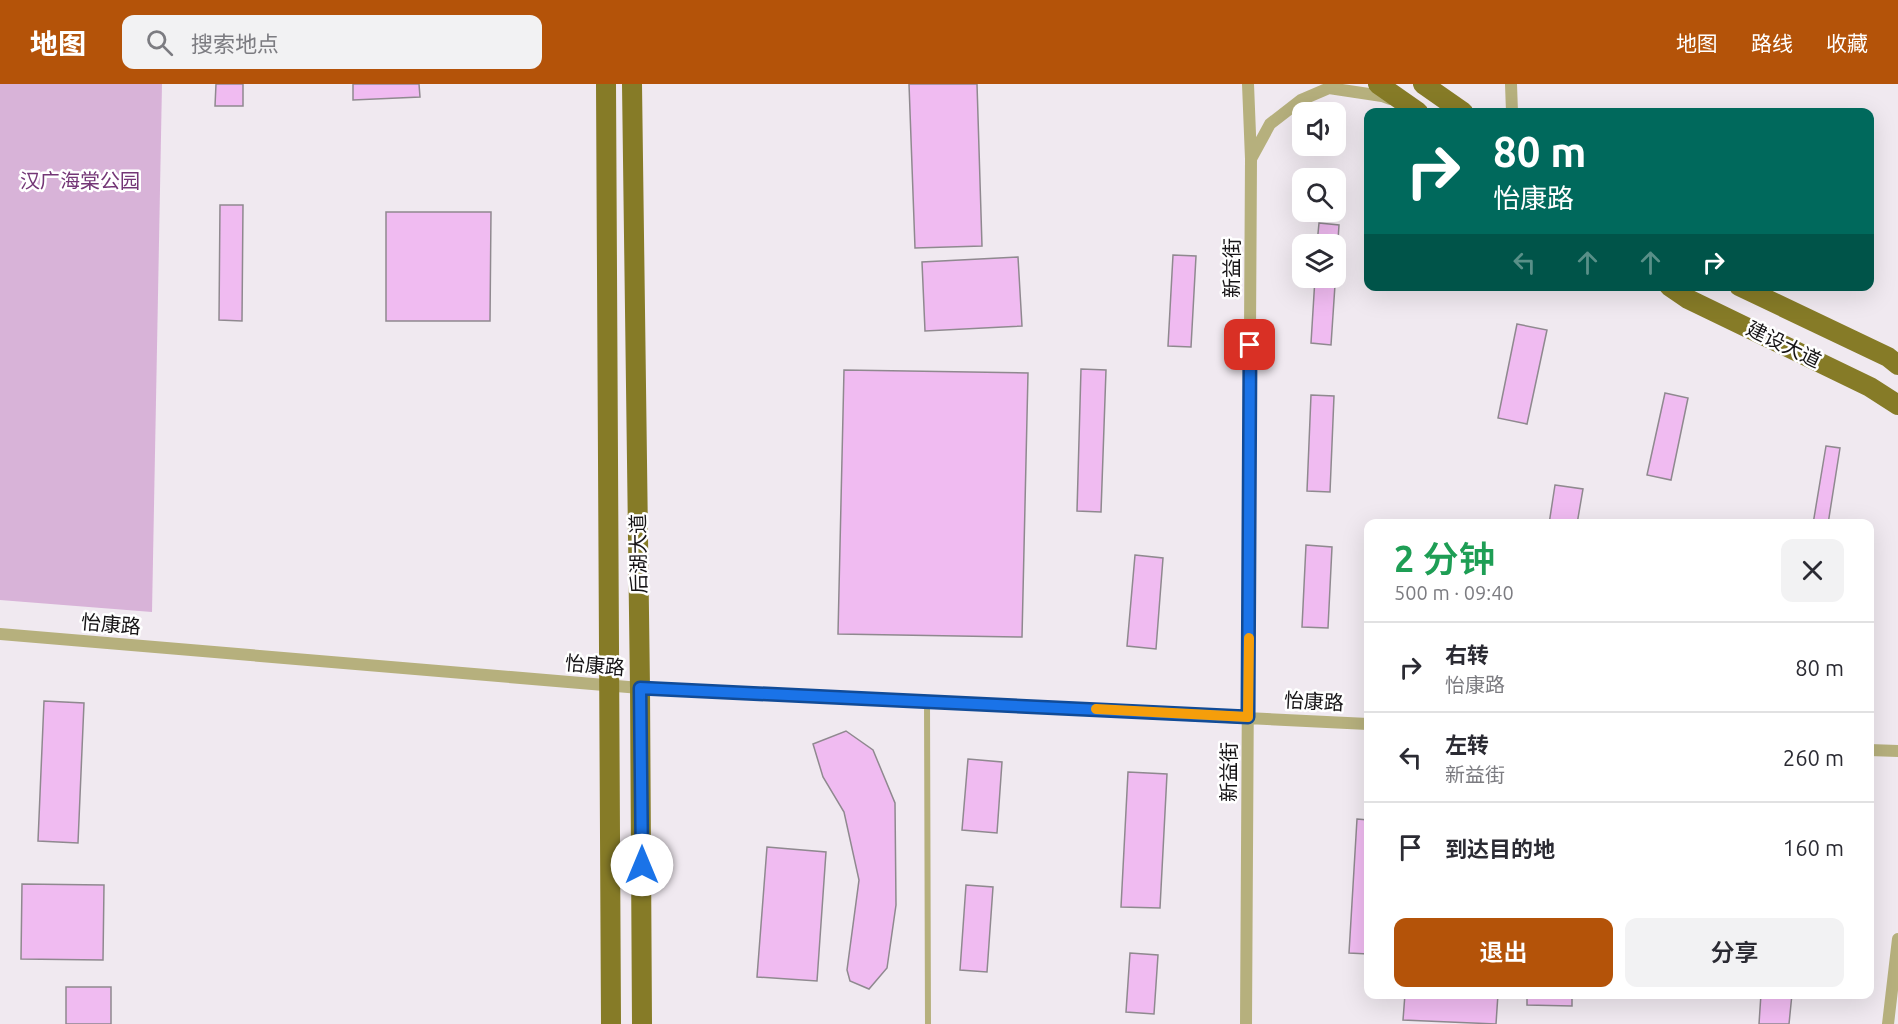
<!DOCTYPE html>
<html lang="zh">
<meta charset="utf-8">
<style>
:root{--surface:#fff;--page:#f2f2f3;--text:#2b2b33;--muted:#7c7c81;--line:#e1e1e2;--accent:#b45309}
body{margin:0;font-family:Ubuntu,"Noto Sans SC",sans-serif;background:var(--page);color:var(--text);height:100vh;display:flex;flex-direction:column;font-size:22px;white-space:nowrap}
*{box-sizing:border-box;margin:0}
p{font-size:20px;color:var(--muted)}
.icon{flex:none;width:33px;height:33px;fill:none;stroke:currentColor;stroke-width:2;stroke-linecap:round;stroke-linejoin:round}
.map{position:relative;flex:1;overflow:hidden}
.panel{position:absolute;left:1364px;top:435px;width:510px;height:480px;display:flex;flex-direction:column;background:var(--surface);border-radius:12px;box-shadow:0 6px 24px #0002}
.panel>*{flex:none}
.top-card{position:absolute;left:1364px;top:24px;width:510px;height:183px;border-radius:12px;box-shadow:0 6px 24px #0002;background:#00695c;color:#fff;overflow:hidden}
.buttons{position:absolute;left:1292px;top:18px;display:grid;gap:12px}
.buttons a{display:grid;place-items:center;width:54px;height:54px;border-radius:12px;background:var(--surface);box-shadow:0 6px 24px #0002;font-size:30px}
.pin{position:absolute;display:grid;place-items:center;width:51px;height:51px;color:#fff;margin:-26px;border-radius:12px;box-shadow:0 3px 9px #0006}
.me{position:absolute;width:66px;margin:-33px;rotate:0deg;stroke-linejoin:round;filter:drop-shadow(0 0 4px #0008)}
.turn{display:flex;align-items:center;gap:21px;height:126px;padding:0 30px;font-size:27px}
.turn .icon{width:78px;height:78px;stroke-width:2.5}
.turn b{display:block;font-size:42px;line-height:51px}
.lanes{display:flex;align-items:center;height:57px;padding:0 30px;background:#0003;justify-content:center;gap:30px;direction:ltr}
.lanes .off{opacity:.35}
.round{display:grid;place-items:center;flex:none;width:63px;height:63px;border-radius:12px;background:var(--page)}
.head{display:flex;align-items:center;justify-content:space-between;height:102px;padding:0 30px}
h1{font-size:36px;font-weight:600;line-height:45px;color:#1e9e55}
.cta{display:flex;gap:12px;margin-top:auto;padding:12px 30px}
.cta a{flex:1;height:69px;border-radius:12px;background:var(--accent);color:#fff;font-size:24px;font-weight:600;line-height:69px;text-align:center}
.cta a+a{background:var(--page);color:var(--text)}
ul{padding:0;list-style:none}
li{display:flex;align-items:center;gap:18px;height:90px;padding:0 30px;border-top:2px solid var(--line)}
li div{flex:1}
li b{display:block;font-size:22px}
li em{font-style:normal}
header{display:flex;align-items:center;gap:36px;box-sizing:border-box;height:84px;padding:0 30px;background:var(--accent);color:#fff}
header strong{font-size:28px}
nav{display:flex;gap:33px;margin-inline-start:auto;font-size:21px}
.search{width:420px;height:54px;background:var(--page);display:flex;align-items:center;gap:15px;box-sizing:border-box;padding:0 21px;border-radius:12px;color:var(--muted);font-size:22px}
.map>svg:first-child{display:block}
.green{fill:#d8b3d8}
.building{fill:#f0bbf1;stroke:#8f898f;stroke-width:1.5}
.lines{fill:none;stroke-linecap:round;stroke-linejoin:round}
.service{stroke:#b6b07d;stroke-width:6}
.minor{stroke:#b6b07d;stroke-width:12}
.primary{stroke:#867b27;stroke-width:20}
.route-casing{stroke:#114b97;stroke-width:15}
.route{stroke:#1a73e8;stroke-width:10}
.slow{stroke:#f59e0b;stroke-width:10}
.labels{text-anchor:middle;dominant-baseline:central;stroke-width:5;stroke-linejoin:round;paint-order:stroke}
.park-label{font-size:20px;fill:#743676;stroke:#fff}
.street-label{font-size:20px;fill:#161416;stroke:#fff}
</style>
<header>
<strong>地图</strong>
<div class="search"><svg class="icon" aria-label="search" viewBox="0 0 24 24"><circle cx="10" cy="10" r="6"/><path d="M15 15l6 6"/></svg>搜索地点</div>
<nav><a>地图</a><a>路线</a><a>收藏</a></nav>
</header>
<div class="map">
<svg width="1898" height="940" viewBox="0 0 1898 940">
<rect width="100%" height="100%" fill="#f0e9f0"/>
<path class="green" d="M 0,0 L 162,0 L 152,528 L 0,516 Z"/>
<path class="building" d="M 216,0 L 243,0 L 243,22 L 215,22 Z
M 353,0 L 419,0 L 420,13 L 353,16 Z
M 909,0 L 977,0 L 982,162 L 915,164 Z
M 220,121 L 243,121 L 242,237 L 219,236 Z
M 386,128 L 491,128 L 490,237 L 386,237 Z
M 1319,139 L 1339,141 L 1331,261 L 1311,259 L 1315,194 L 1335,194 L 1335,160 L 1317,160 Z
M 1173,171 L 1196,172 L 1191,263 L 1168,262 Z
M 1018,173 L 1022,242 L 925,247 L 922,178 Z
M 1517,240 L 1547,246 L 1527,340 L 1498,334 Z
M 1081,285 L 1106,286 L 1101,428 L 1077,427 Z
M 844,286 L 1028,289 L 1022,553 L 838,550 Z
M 1665,309 L 1688,314 L 1671,396 L 1647,391 Z
M 1311,311 L 1334,312 L 1330,408 L 1307,407 Z
M 1826,362 L 1840,364 L 1828,440 L 1813,440 Z
M 1555,401 L 1583,405 L 1577,440 L 1549,440 Z
M 1306,461 L 1332,463 L 1328,544 L 1302,543 Z
M 1135,471 L 1163,474 L 1156,565 L 1127,562 Z
M 44,617 L 84,619 L 78,759 L 38,757 Z
M 846,647 L 873,666 L 895,719 L 896,821 L 887,884 L 869,905 L 850,897 L 847,886 L 859,796 L 844,728 L 823,693 L 813,660 Z
M 968,675 L 1002,678 L 997,749 L 962,746 Z
M 1128,688 L 1167,690 L 1160,824 L 1121,823 Z
M 1357,735 L 1368,736 L 1368,870 L 1349,869 Z
M 767,763 L 826,768 L 817,897 L 757,893 Z
M 22,800 L 104,801 L 103,876 L 21,875 Z
M 966,801 L 993,803 L 987,888 L 960,886 Z
M 1130,869 L 1158,871 L 1154,930 L 1126,928 Z
M 66,903 L 111,903 L 111,940 L 66,940 Z
M 1405,910 L 1498,910 L 1496,940 L 1403,936 Z
M 1527,910 L 1572,910 L 1572,922 L 1527,921 Z
M 1761,910 L 1792,910 L 1789,940 L 1759,940 Z"/>
<g class="lines">
<path class="service" d="M 927,617 L 928,940"/>
<path class="minor" d="M 1248,0 L 1251,75 L 1270,40 L 1301,16 L 1329,4 L 1382,12 L 1390,15
M 1511,0 L 1512,28
M 0,550 L 640,604 L 1368,640
M 1869,666 L 1898,667
M 1246,940 L 1251,75
M 1888,940 L 1898,855"/>
<path class="primary" d="M 606,0 L 611,940
M 632,0 L 640,604 L 642,940
M 1378,0 L 1418,28
M 1423,0 L 1463,28
M 1669,202 L 1688,215 L 1870,303 L 1898,321
M 1739,202 L 1888,273 L 1898,281"/>
</g>
<g class="lines">
<defs>
<path id="route" d="M 642,781 L 640,604 L 1248,633 L 1250,261"/>
</defs>
<use href="#route" class="route-casing"/>
<use href="#route" class="route"/>
<path class="slow" d="M 1096,625 L 1248,633 L 1249,554"/>
</g>
<g class="labels">
<g class="park-label">
<text x="80" y="96">汉广海棠公园</text>
</g>
<g class="street-label">
<text transform="translate(1231 184) rotate(-90)">新益街</text>
<text transform="translate(1784 260) rotate(26)">建设大道</text>
<text transform="translate(638 470) rotate(-91)">后湖大道</text>
<text transform="translate(111 540) rotate(5)">怡康路</text>
<text transform="translate(595 581) rotate(5)">怡康路</text>
<text transform="translate(1314 617) rotate(3)">怡康路</text>
<text transform="translate(1228 688) rotate(-90)">新益街</text>
</g>
</g>
</svg>
<div class="buttons">
<a><svg class="icon" aria-label="sound" viewBox="0 0 24 24"><path d="M4 9h4l5-4v14l-5-4H4zM17 9q2 3 0 6"/></svg></a>
<a><svg class="icon" aria-label="search" viewBox="0 0 24 24"><circle cx="10" cy="10" r="6"/><path d="M15 15l6 6"/></svg></a>
<a><svg class="icon" aria-label="layers" viewBox="0 0 24 24"><path d="M12 4l9 5-9 5-9-5zM3 14l9 5 9-5"/></svg></a>
</div>
<div class="pin" style="left:1250px;top:261px;background:#d93025"><svg class="icon" aria-label="arrive" viewBox="0 0 24 24"><path d="M6 21V4h12l-3 4 3 4H6"/></svg></div>
<svg class="me" style="left:642px;top:781px" viewBox="-20 -20 40 40"><circle r="19" fill="#fff"/><path d="M0-13L10 11 0 6-10 11z" fill="#1a73e8"/></svg>
<div class="top-card">
<div class="turn"><svg class="icon" aria-label="right" viewBox="0 0 24 24"><path d="M7 20v-9h11M14 6l5 5-5 5"/></svg><div><b>80 m</b>怡康路</div></div>
<div class="lanes"><svg class="icon off" aria-label="left" viewBox="0 0 24 24"><path d="M17 20v-9H6M10 6l-5 5 5 5"/></svg><svg class="icon off" aria-label="ahead" viewBox="0 0 24 24"><path d="M12 20V5M6 11l6-6 6 6"/></svg><svg class="icon off" aria-label="ahead" viewBox="0 0 24 24"><path d="M12 20V5M6 11l6-6 6 6"/></svg><svg class="icon" aria-label="right" viewBox="0 0 24 24"><path d="M7 20v-9h11M14 6l5 5-5 5"/></svg></div>
</div>
<section class="panel">
<div class="head"><div><h1>2 分钟</h1><p>500 m · 09:40</p></div><a class="round"><svg class="icon" aria-label="close" viewBox="0 0 24 24"><path d="M6 6l12 12M18 6L6 18"/></svg></a></div>
<ul>
<li><svg class="icon" aria-label="right" viewBox="0 0 24 24"><path d="M7 20v-9h11M14 6l5 5-5 5"/></svg><div><b>右转</b><p>怡康路</p></div><em>80 m</em></li>
<li><svg class="icon" aria-label="left" viewBox="0 0 24 24"><path d="M17 20v-9H6M10 6l-5 5 5 5"/></svg><div><b>左转</b><p>新益街</p></div><em>260 m</em></li>
<li><svg class="icon" aria-label="arrive" viewBox="0 0 24 24"><path d="M6 21V4h12l-3 4 3 4H6"/></svg><div><b>到达目的地</b></div><em>160 m</em></li>
</ul>
<div class="cta"><a>退出</a><a>分享</a></div>
</section>
</div>
